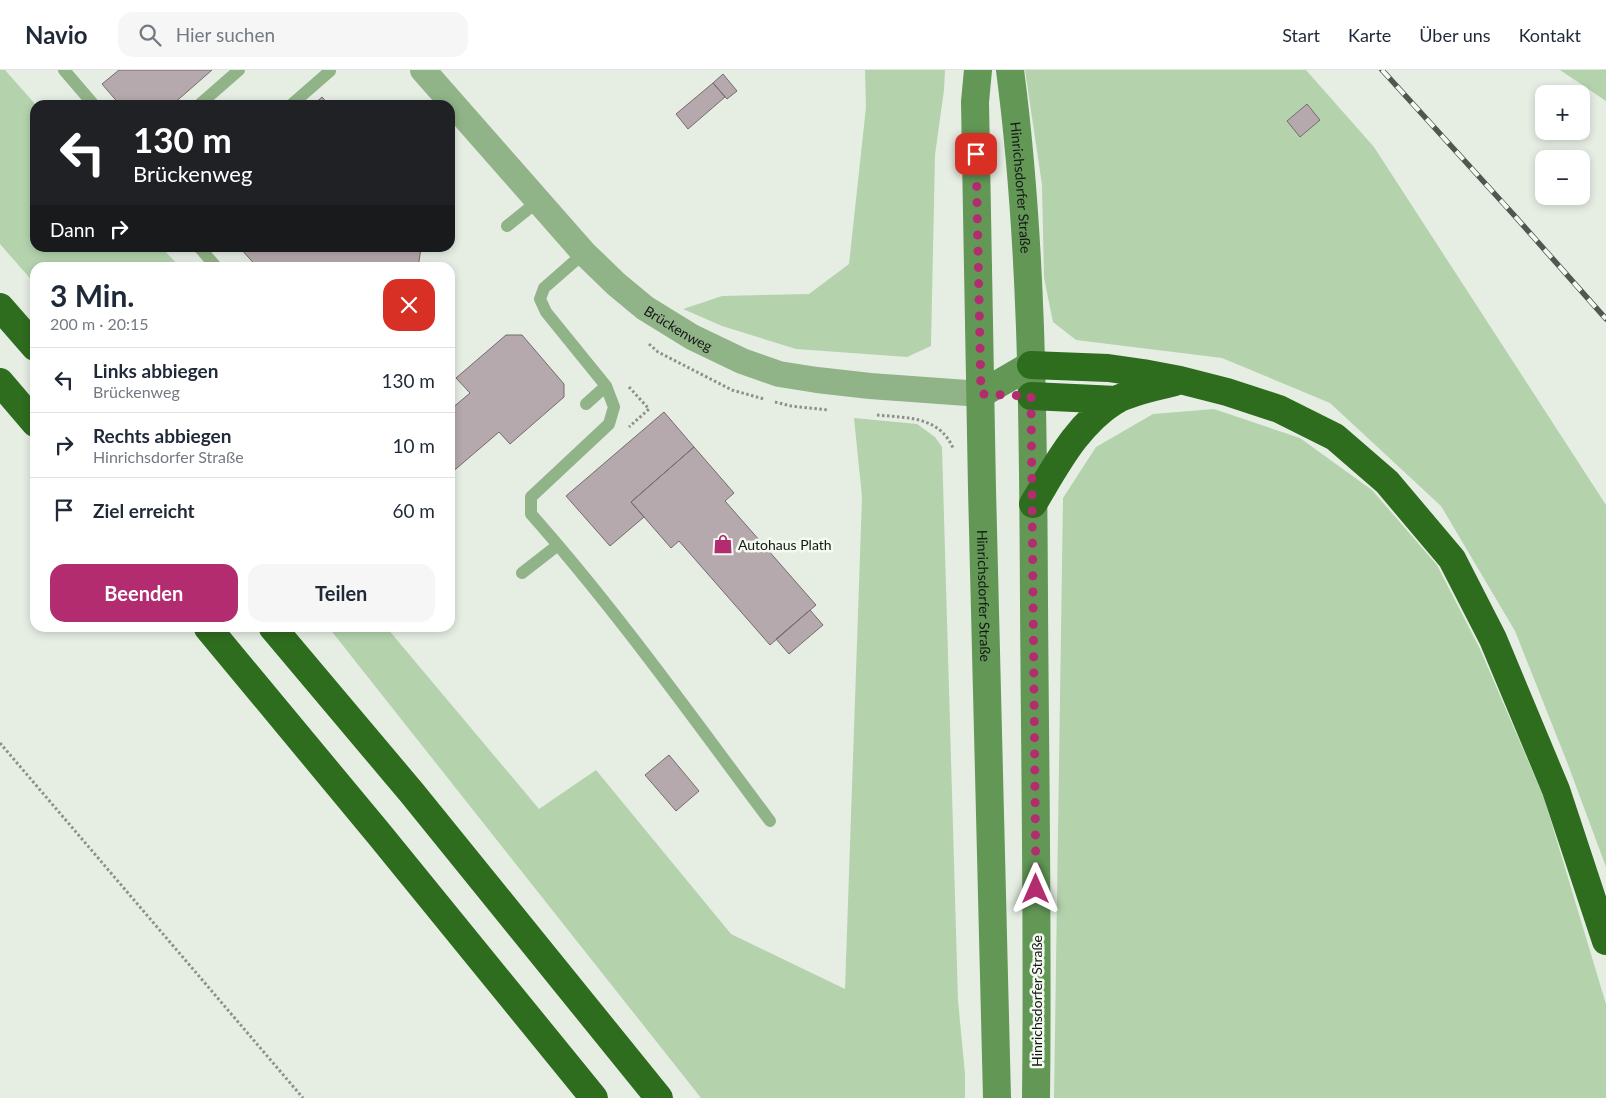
<!DOCTYPE html>
<html lang="de">
<meta charset="utf-8">
<style>
:root{--surface:#fff;--page:#f6f6f7;--text:#1f2937;--muted:#747a83;--line:#e0e1e3;--accent:#b32c6f}
body{margin:0;font-family:Lato,sans-serif;background:var(--page);color:var(--text);height:100vh;display:flex;flex-direction:column;font-size:19px;white-space:nowrap}
*{box-sizing:border-box;margin:0}
p{font-size:16px;color:var(--muted)}
.icon{flex:none;width:28px;height:28px;fill:none;stroke:currentColor;stroke-width:2;stroke-linecap:round;stroke-linejoin:round}
.map{position:relative;flex:1;overflow:hidden}
.details{position:absolute;left:30px;top:192px;width:425px;height:370px;display:flex;flex-direction:column;background:var(--surface);border-radius:15px;box-shadow:0 2px 8px #0003}
.details>*{flex:none}
.banner{position:absolute;left:30px;top:30px;width:425px;height:152px;border-radius:15px;box-shadow:0 2px 8px #0003;background:#202124;color:#fff;overflow:hidden}
.tools{position:absolute;left:1535px;top:15px;display:grid;gap:10px}
.tools a{display:grid;place-items:center;width:55px;height:55px;border-radius:10px;background:var(--surface);box-shadow:0 2px 8px #0003;font-size:25px}
.pin{position:absolute;display:grid;place-items:center;width:42px;height:42px;color:#fff;margin:-21px;border-radius:10px;box-shadow:0 2px 8px #0006}
.me{position:absolute;width:55px;margin:-28px;rotate:0deg;stroke-linejoin:round;filter:drop-shadow(0 0 4px #0008)}
.turn{display:flex;align-items:center;gap:18px;height:105px;padding:0 20px;font-size:22px}
.turn .icon{width:65px;height:65px;stroke-width:2.5}
.turn b{display:block;font-size:35px;line-height:42px}
.then{display:flex;align-items:center;height:48px;padding:0 20px;background:#0003;gap:10px;font-size:19px}
.round{display:grid;place-items:center;flex:none;width:52px;height:52px;border-radius:15px;background:var(--page)}
.headline{display:flex;align-items:center;justify-content:space-between;height:85px;padding:0 20px}
h1{font-size:30px;font-weight:700;line-height:38px}
.primary-button{display:flex;gap:10px;margin-top:auto;padding:10px 20px}
.primary-button a{flex:1;height:58px;border-radius:15px;background:var(--accent);color:#fff;font-size:20px;font-weight:700;line-height:58px;text-align:center}
.primary-button a+a{background:var(--page);color:var(--text)}
ul{padding:0;list-style:none}
li{display:flex;align-items:center;gap:15px;height:65px;padding:0 20px;border-top:1px solid var(--line)}
li div{flex:1}
li b{display:block;font-size:19px}
li em{font-style:normal}
header{display:flex;align-items:center;gap:30px;box-sizing:border-box;height:70px;padding:0 25px;background:var(--surface);border-bottom:1px solid var(--line)}
header strong{font-size:24px}
nav{display:flex;gap:28px;margin-inline-start:auto;font-size:18px}
.search{width:350px;height:45px;background:var(--page);display:flex;align-items:center;gap:12px;box-sizing:border-box;padding:0 18px;border-radius:15px;color:var(--muted);font-size:19px}
.map>svg:first-child{display:block}
.green{fill:#b4d3ad}
.building{fill:#b5a9ad;stroke:#756a6e}
.lines{fill:none;stroke-linecap:round;stroke-linejoin:round}
.path{stroke:#8b918a;stroke-width:3;stroke-dasharray:2.5 2.5;stroke-linecap:butt}
.lane{stroke:#90b388;stroke-width:12}
.street{stroke:#90b388;stroke-width:26}
.secondary{stroke:#629756;stroke-width:28}
.highway{stroke:#2e6c1e;stroke-width:28}
.rail-casing{stroke:#525651;stroke-width:5.5}
.rail{stroke:#f3fbf1;stroke-width:4;stroke-dasharray:11;stroke-linecap:butt}
.route{stroke:#b32c6f;stroke-width:9;stroke-dasharray:0 16.2}
.labels{text-anchor:middle;dominant-baseline:central;stroke-width:5;stroke-linejoin:round;paint-order:stroke}
.street-label{font-size:14px;fill:#141714;stroke:#f3fbf1}
.poi-label{font-size:14px;fill:#141714;stroke:#f3fbf1;text-anchor:start}
</style>
<header>
<strong>Navio</strong>
<div class="search"><svg class="icon" aria-label="search" viewBox="0 0 24 24"><circle cx="10" cy="10" r="6"/><path d="M15 15l6 6"/></svg>Hier suchen</div>
<nav><a>Start</a><a>Karte</a><a>Über uns</a><a>Kontakt</a></nav>
</header>
<div class="map">
<svg width="1606" height="1028" viewBox="0 0 1606 1028">
<rect width="100%" height="100%" fill="#e6eee4"/>
<path class="green" d="M 0,0 L 5,0 L 36,35 L 35,35 L 35,178 L 162,178 L 180,197 L 35,198 L 35,214 L 0,174 Z
M 865,0 L 945,0 L 944,20 L 935,85 L 931,276 L 907,287 L 796,279 L 722,256 L 683,239 L 722,226 L 809,224 L 849,194 L 866,37 Z
M 1025,0 L 1306,0 L 1374,77 L 1606,435 L 1606,797 L 1567,692 L 1515,561 L 1441,436 L 1330,333 L 1222,288 L 1076,270 L 1053,252 L 1044,208 L 1042,115 Z
M 1560,0 L 1606,0 L 1606,31 Z
M 1214,339 L 1300,368 L 1372,420 L 1437,495 L 1480,579 L 1544,728 L 1606,934 L 1606,1028 L 1054,1028 L 1063,428 L 1096,377 L 1153,344 Z
M 854,348 L 917,354 L 935,367 L 942,377 L 958,930 L 965,1004 L 965,1028 L 701,1028 L 329,558 L 387,558 L 539,739 L 596,700 L 731,864 L 845,919 L 862,427 Z"/>
<path class="building" d="M 119,0 L 212,0 L 172,35 L 120,35 L 102,14 Z
M 723,4 L 737,21 L 727,29 L 713,13 Z
M 713,13 L 725,27 L 688,59 L 676,44 Z
M 322,27 L 329,35 L 313,35 Z
M 1307,34 L 1320,50 L 1300,67 L 1287,51 Z
M 240,178 L 421,178 L 418,198 L 258,198 Z
M 506,265 L 522,265 L 564,314 L 564,327 L 510,374 L 499,362 L 450,404 L 450,340 L 470,323 L 456,308 Z
M 664,342 L 694,377 L 631,432 L 644,447 L 610,476 L 566,426 Z
M 694,377 L 734,423 L 725,431 L 816,535 L 770,575 L 679,471 L 671,478 L 631,432 Z
M 810,540 L 823,555 L 789,584 L 776,569 Z
M 669,685 L 699,721 L 676,741 L 645,705 Z"/>
<g class="lines">
<path class="path" d="M 649,274 L 658,282 L 732,320 L 764,329
M 629,317 L 649,339 L 629,357
M 775,332 L 791,336 L 828,340
M 877,345 C 907,348 939,346 953,378
M 0,673 L 303,1028"/>
<path class="lane" d="M 64,0 L 94,35
M 199,35 L 239,0
M 291,35 L 330,1
M 507,156 L 537,132
M 200,178 L 217,198
M 584,183 L 544,218 L 540,229 L 546,242 L 606,316 L 614,337 L 609,354 L 531,427 L 531,444 C 617,541 692,647 770,751
M 586,334 L 606,316
M 522,503 L 558,475"/>
<path class="street" id="s1" d="M 423,0 L 584,183 L 616,214 L 645,238 L 692,267 L 742,291 L 779,304 L 817,310 L 870,316 L 981,324"/>
<g class="secondary">
<path id="s2" d="M 978,0 L 975,32 L 982,419 L 997,1028"/>
<path id="s3" d="M 1010,0 C 1033,176 1033,354 1034,532 C 1035,697 1038,863 1036,1028"/>
<path d="M 981,324 L 1031,295"/>
</g>
<path class="highway" d="M 0,237 L 35,277
M 1031,295 L 1108,298 L 1143,303 L 1180,310 L 1227,322 L 1279,339 L 1335,367 L 1387,412 L 1452,489 L 1493,569 L 1556,720 L 1606,871
M 0,312 L 35,353
M 1031,326 L 1117,330
M 1033,434 C 1056,396 1077,354 1116,330 C 1133,321 1156,317 1175,312
M 208,558 L 379,764 L 594,1028
M 273,558 L 412,723 L 659,1028"/>
<defs>
<path id="rail" d="M 1382,0 L 1513,144 L 1606,249"/>
</defs>
<use href="#rail" class="rail-casing"/>
<use href="#rail" class="rail"/>
</g>
<g class="lines">
<path class="route" d="M 976,84 L 981,324 L 1031,326 L 1036,819"/>
</g>
<defs>
<symbol id="shop-bare" viewBox="-9 -9 18 18"><path d="M-5-2.5h2.3a2.7 3.5 0 0 1 5.4 0H5L5.5 6h-11ZM-1.5-2.5h3a1.5 2.3 0 0 0-3 0Z" fill="#b32c6f" stroke="#f3fbf1" stroke-width="2.5" paint-order="stroke"/></symbol>
</defs>
<g fill-rule="evenodd">
<use href="#shop-bare" x="709" y="460" width="28" height="28"/>
</g>
<g class="labels">
<g class="street-label">
<text stroke="none"><textPath href="#s3" startOffset="118">Hinrichsdorfer Straße</textPath></text>
<text stroke="none"><textPath href="#s1" startOffset="365">Brückenweg</textPath></text>
<text stroke="none"><textPath href="#s2" startOffset="526">Hinrichsdorfer Straße</textPath></text>
<text transform="translate(1036 931) rotate(-90)">Hinrichsdorfer Straße</text>
</g>
<g class="poi-label">
<text x="738" y="474">Autohaus Plath</text>
</g>
</g>
</svg>
<div class="tools">
<a>+</a>
<a>−</a>
</div>
<div class="pin" style="left:976px;top:84px;background:#d93025"><svg class="icon" aria-label="arrive" viewBox="0 0 24 24"><path d="M6 21V4h12l-3 4 3 4H6"/></svg></div>
<svg class="me" style="left:1036px;top:819px" viewBox="-20 -20 40 40"><path d="M0-17L14 15 0 8-14 15z" fill="#b32c6f" stroke="#fff" stroke-width="4"/></svg>
<div class="banner">
<div class="turn"><svg class="icon" aria-label="left" viewBox="0 0 24 24"><path d="M17 20v-9H6M10 6l-5 5 5 5"/></svg><div><b>130 m</b>Brückenweg</div></div>
<div class="then">Dann<svg class="icon" aria-label="right" viewBox="0 0 24 24"><path d="M7 20v-9h11M14 6l5 5-5 5"/></svg></div>
</div>
<section class="details">
<div class="headline"><div><h1>3 Min.</h1><p>200 m · 20:15</p></div><a class="round" style="background:#d93025;color:#fff"><svg class="icon" aria-label="close" viewBox="0 0 24 24"><path d="M6 6l12 12M18 6L6 18"/></svg></a></div>
<ul>
<li><svg class="icon" aria-label="left" viewBox="0 0 24 24"><path d="M17 20v-9H6M10 6l-5 5 5 5"/></svg><div><b>Links abbiegen</b><p>Brückenweg</p></div><em>130 m</em></li>
<li><svg class="icon" aria-label="right" viewBox="0 0 24 24"><path d="M7 20v-9h11M14 6l5 5-5 5"/></svg><div><b>Rechts abbiegen</b><p>Hinrichsdorfer Straße</p></div><em>10 m</em></li>
<li><svg class="icon" aria-label="arrive" viewBox="0 0 24 24"><path d="M6 21V4h12l-3 4 3 4H6"/></svg><div><b>Ziel erreicht</b></div><em>60 m</em></li>
</ul>
<div class="primary-button"><a>Beenden</a><a>Teilen</a></div>
</section>
</div>
